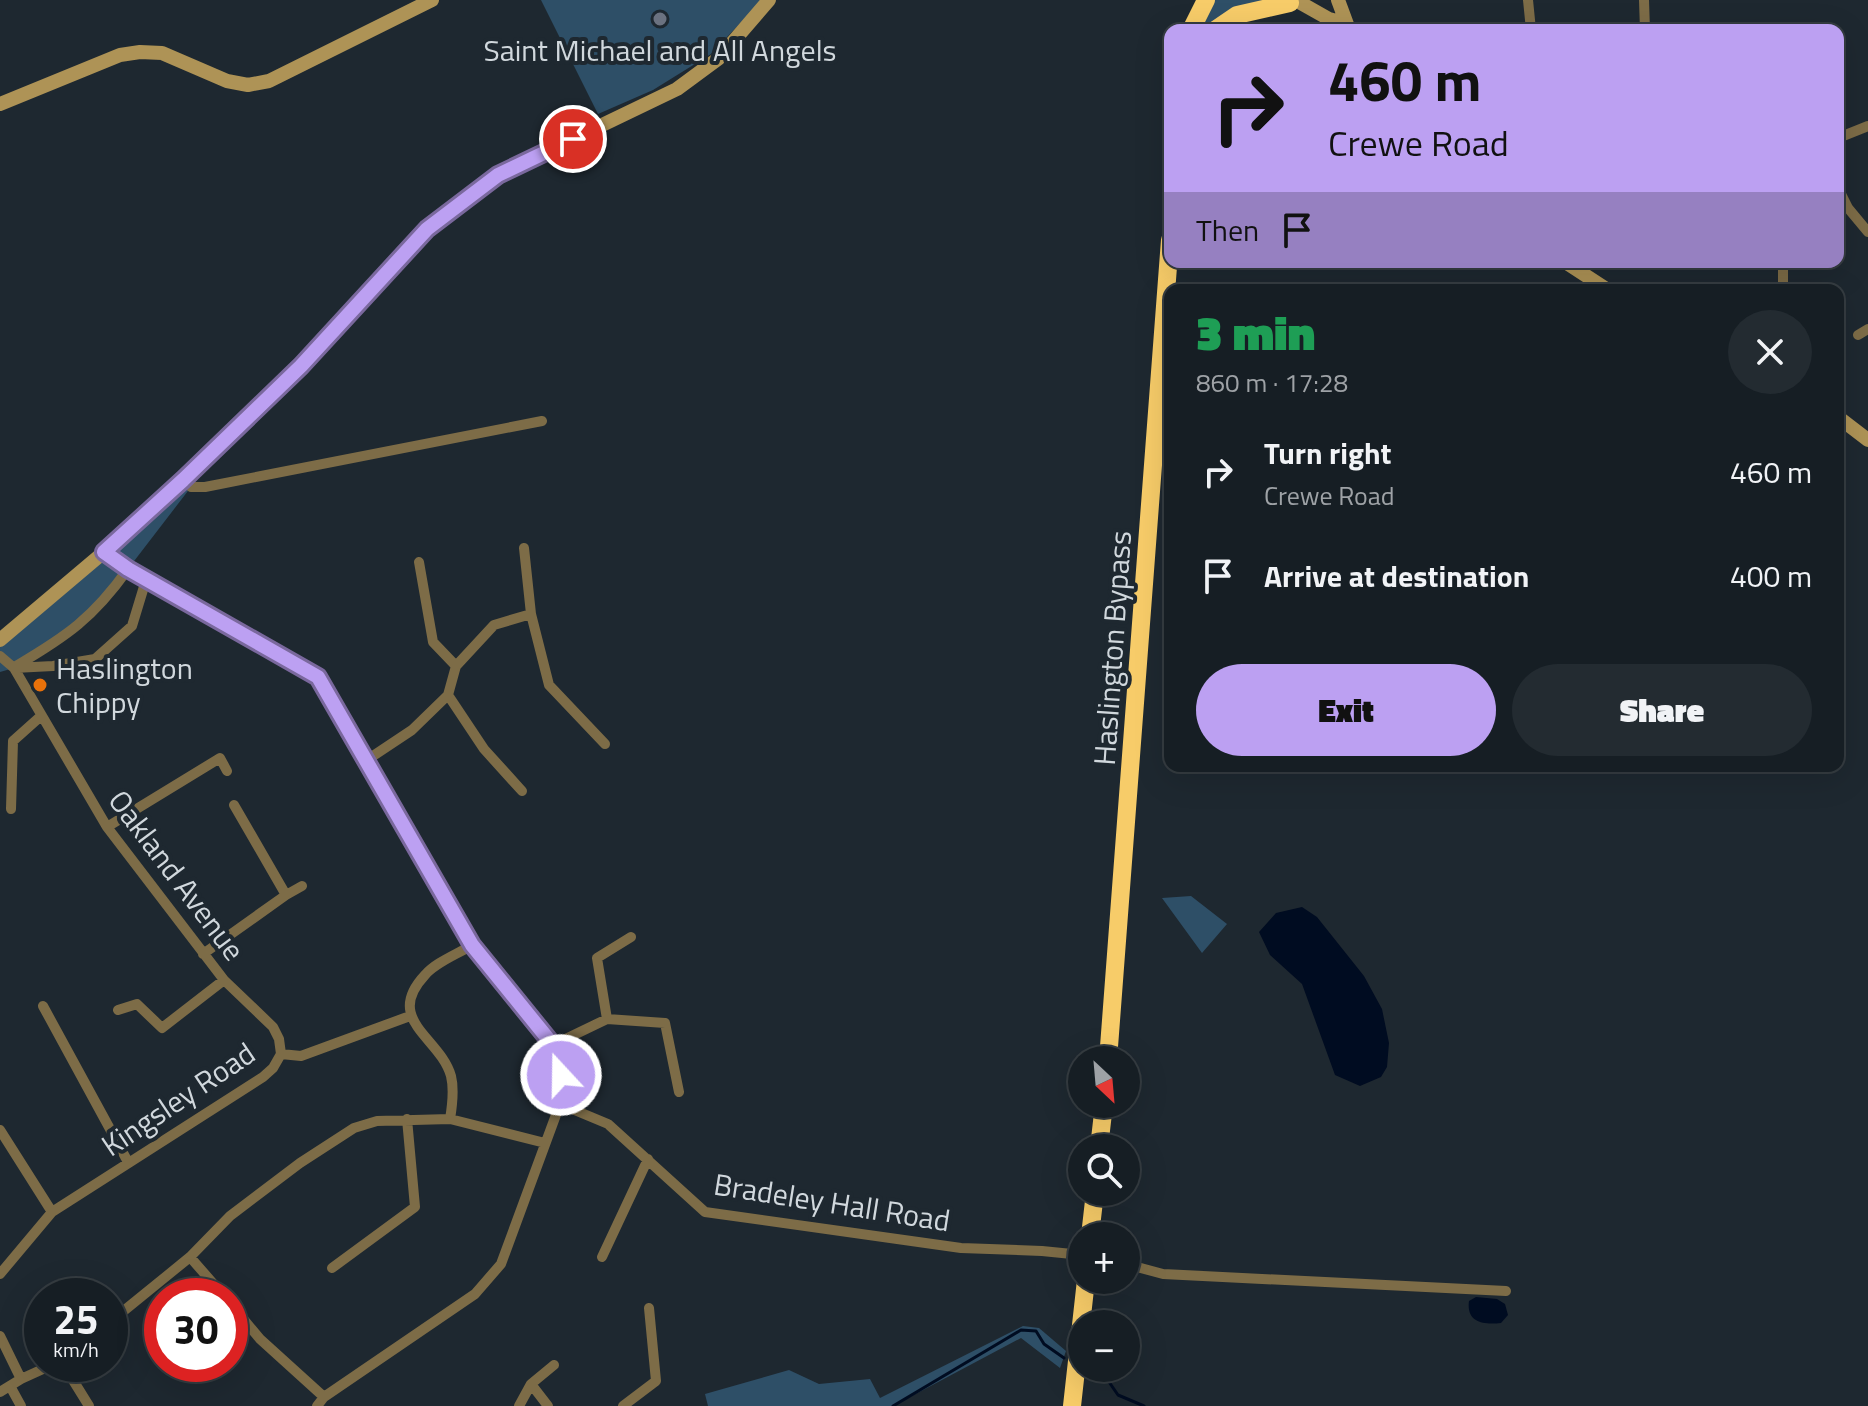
<!DOCTYPE html>
<meta charset="utf-8">
<style>
:root{--surface:#161e24;--page:#232b31;--text:#f1f3f6;--muted:#9ea2a6;--line:#353c41;--accent:#bca0f2}
body{margin:0;font-family:"Titillium Web",sans-serif;background:var(--page);color:var(--text);height:100vh;display:flex;flex-direction:column;font-size:30px;white-space:nowrap}
*{box-sizing:border-box;margin:0}
p{font-size:26px;color:var(--muted)}
.icon{flex:none;width:44px;height:44px;fill:none;stroke:currentColor;stroke-width:2;stroke-linecap:round;stroke-linejoin:round}
.map{position:relative;flex:1;overflow:hidden}
.panel{position:absolute;left:1164px;top:284px;width:680px;height:488px;display:flex;flex-direction:column;background:var(--surface);border-radius:16px;box-shadow:0 8px 32px #0002,0 0 0 2px var(--line)}
.panel>*{flex:none}
.top-card{position:absolute;left:1164px;top:24px;width:680px;height:244px;border-radius:16px;box-shadow:0 8px 32px #0002,0 0 0 2px var(--line);background:#bca0f2;color:#111;overflow:hidden}
.needle{width:52px;rotate:154deg}
.controls{position:absolute;left:1068px;top:1046px;display:grid;gap:16px}
.controls a{display:grid;place-items:center;width:72px;height:72px;border-radius:50%;background:var(--surface);box-shadow:0 8px 32px #0002,0 0 0 2px var(--line);font-size:40px}
.speed{position:absolute;left:24px;top:1278px;display:flex;gap:16px;font-size:40px;font-weight:700;text-align:center}
.speed>*{display:grid;place-content:center;width:104px;height:104px;border-radius:50%;background:var(--surface);box-shadow:0 8px 32px #0002,0 0 0 2px var(--line);line-height:1}
.speed small{font-size:20px;font-weight:400}
.speed .limit{border:12px solid #d22;background:#fff;color:#111}
.pin{position:absolute;display:grid;place-items:center;width:68px;height:68px;color:#fff;margin:-34px;border:4px solid #fff;border-radius:50%;box-shadow:0 2px 8px #0007}
.me{position:absolute;width:88px;margin:-44px;rotate:339deg;stroke-linejoin:round;filter:drop-shadow(0 0 6px #0008)}
.turn{display:flex;align-items:center;gap:28px;height:168px;padding:0 32px;font-size:36px}
.turn .icon{width:104px;height:104px;stroke-width:2.5}
.turn b{display:block;font-size:56px;line-height:68px}
.then{display:flex;align-items:center;height:76px;padding:0 32px;background:#0003;gap:16px;font-size:30px}
.round{display:grid;place-items:center;flex:none;width:84px;height:84px;border-radius:42px;background:var(--page)}
.summary{display:flex;align-items:center;justify-content:space-between;height:136px;padding:0 32px}
h1{font-size:48px;font-weight:800;line-height:60px;color:#1e9e55}
.cta{display:flex;gap:16px;margin-top:auto;padding:16px 32px}
.cta a{flex:1;height:92px;border-radius:48px;background:var(--accent);color:#111;font-size:32px;font-weight:800;line-height:92px;text-align:center}
.cta a+a{background:var(--page);color:var(--text)}
ul{padding:0;list-style:none}
li{display:flex;align-items:center;gap:24px;height:104px;padding:0 32px}
li div{flex:1}
li b{display:block;font-size:30px}
li em{font-style:normal}
.map>svg:first-child{display:block}
.green{fill:#2e4f67}
.water{fill:#000c21}
.lines{fill:none;stroke-linecap:round;stroke-linejoin:round}
.stream{stroke:#000c21;stroke-width:3}
.street{stroke:#7d6c47;stroke-width:10}
.secondary{stroke:#ae9356;stroke-width:14}
.highway{stroke:#f7cc69;stroke-width:18}
.route-casing{stroke:#7a689d;stroke-width:20}
.route{stroke:#bca0f2;stroke-width:14}
.worship-dot{fill:#6b7280;stroke:#1e2830;stroke-width:3}
.food-dot{fill:#e8710a;stroke:#1e2830;stroke-width:3}
.labels{text-anchor:middle;dominant-baseline:central;stroke-width:8;stroke-linejoin:round;paint-order:stroke}
.poi-label{font-size:30px;fill:#d1d8dd;stroke:#1e2830}
.street-label{font-size:30px;fill:#d1d8dd;stroke:#1e2830}
</style>
<div class="map">
<svg width="1868" height="1406" viewBox="0 0 1868 1406">
<rect width="100%" height="100%" fill="#1e2830"/>
<path class="green" d="M 541,0 L 762,0 L 711,54 L 653,90 L 598,114 Z
M 1206,0 L 1300,0 L 1215,30 L 1191,30 Z
M 183,480 L 191,487 L 128,569 L 106,555 L 120,575 L 104,602 L 14,668 L 0,672 L 0,640 Z
M 1191,896 L 1227,924 L 1202,953 L 1162,898 Z
M 1023,1326 L 1039,1328 L 1066,1351 L 1060,1368 L 1021,1338 L 893,1406 L 708,1406 L 705,1394 L 789,1370 L 819,1384 L 870,1379 L 880,1398 Z"/>
<path class="water" d="M 1302,907 L 1317,917 L 1364,976 L 1382,1009 L 1389,1043 L 1387,1067 L 1381,1077 L 1360,1086 L 1335,1075 L 1302,984 L 1270,955 L 1259,932 L 1276,913 Z
M 1476,1297 L 1497,1299 L 1505,1304 L 1508,1315 L 1501,1323 C 1484,1325 1466,1323 1469,1301 Z"/>
<g class="lines">
<path class="stream" d="M 1093,1370 L 1107,1379 L 1118,1395 L 1144,1406
M 893,1406 L 1021,1330 L 1036,1331 L 1044,1344 L 1064,1358"/>
<path class="street" d="M 1528,0 L 1531,30
M 1644,0 L 1645,30
M 1838,138 L 1868,126
M 1838,188 L 1848,208 L 1868,232
M 1783,290 L 1783,262
M 1858,335 L 1868,329
M 183,480 L 191,487 L 205,487 L 542,421
M 524,548 L 531,614
M 104,552 L 128,569 L 318,677 L 472,945 L 553,1045 L 559,1058 L 561,1075 L 560,1104 L 501,1264 L 475,1294 L 324,1397 L 317,1406
M 419,562 L 433,642 L 456,666
M 0,656 L 14,668 L 107,827 L 224,980 L 273,1027 L 279,1039 L 281,1054
M 16,666 C 67,636 93,618 128,569
M 14,668 L 53,666 L 95,659 L 132,626 L 146,580
M 448,695 L 484,749 L 522,791
M 367,760 L 412,730 L 448,695 L 456,666 L 494,625 L 531,614 L 549,685 L 605,744
M 234,805 L 286,895
M 11,809 L 13,741 L 41,716
M 107,827 L 220,758 L 227,771
M 203,954 L 286,895 L 302,886
M 43,1006 L 128,1162
M 118,1010 L 137,1004 L 162,1028 L 224,980
M 607,1019 L 597,958 L 631,937
M 553,1045 L 607,1019 L 665,1023 L 679,1092
M 560,1104 L 608,1124 L 705,1212 L 961,1248 L 1042,1251 L 1082,1255
M 450,1119 C 452,1107 454,1088 451,1076 C 440,1037 383,1020 425,975 C 436,962 458,954 472,945
M 0,1130 L 52,1212
M 190,1257 L 224,1296
M 602,1257 L 648,1159
M 1126,1264 L 1163,1274 L 1506,1291
M 332,1268 L 415,1207 L 407,1119
M 0,1274 L 52,1212 L 263,1077 L 273,1068 L 281,1054 L 301,1056 L 410,1016
M 230,1303 L 260,1339 L 324,1397
M 110,1322 L 190,1257 L 230,1216 L 300,1163 L 354,1128 L 377,1121 L 450,1119 L 545,1143
M 0,1336 L 21,1379
M 63,1364 L 89,1406
M 531,1384 L 554,1365
M 10,1386 L 21,1406
M 0,1392 L 21,1379 L 54,1364
M 519,1406 L 531,1384 L 548,1406
M 623,1406 L 656,1381 L 649,1308"/>
<path class="secondary" d="M 1338,0 L 1348,27
M 1297,1 L 1329,19 L 1344,23
M 0,104 L 120,55 L 140,52 L 162,53 L 227,81 L 248,85 L 269,81 L 432,0
M 1565,262 L 1608,290
M 1838,417 L 1868,440
M 0,640 L 104,552 L 183,480 L 301,366 L 427,229 L 498,175 L 677,89 L 719,58 L 769,0"/>
<path class="highway" d="M 1191,30 L 1206,0
M 1215,30 L 1237,15 L 1290,3
M 1108,1060 L 1170,240
M 1099,1148 L 1104,1104
M 1090,1236 L 1095,1192
M 1072,1406 L 1086,1280"/>
</g>
<g class="lines">
<defs>
<path id="route" d="M 561,1075 L 559,1058 L 553,1045 L 472,945 L 318,677 L 128,569 L 104,552 L 183,480 L 301,366 L 427,229 L 498,175 L 573,139"/>
</defs>
<use href="#route" class="route-casing"/>
<use href="#route" class="route"/>
</g>
<circle class="worship-dot" cx="660" cy="19" r="8"/>
<circle class="food-dot" cx="40" cy="685" r="8"/>
<g class="labels">
<g class="poi-label">
<text x="660" y="50">Saint Michael and All Angels</text>
<text x="56" y="668" text-anchor="start">Haslington<tspan x="56" dy="34">Chippy</tspan></text>
</g>
<g class="street-label">
<text transform="translate(1112 648) rotate(-86)">Haslington Bypass</text>
<text transform="translate(177 875) rotate(53)">Oakland Avenue</text>
<text transform="translate(178 1099) rotate(-34)">Kingsley Road</text>
<text transform="translate(832 1202) rotate(9)">Bradeley Hall Road</text>
</g>
</g>
</svg>
<div class="controls">
<a><svg class="needle" viewBox="-14 -14 28 28"><path d="M0-13l5 13h-10z" fill="#e53935"/><path d="M0 13l5-13h-10z" fill="#9ea2a6"/></svg></a>
<a><svg class="icon" aria-label="search" viewBox="0 0 24 24"><circle cx="10" cy="10" r="6"/><path d="M15 15l6 6"/></svg></a>
<a>+</a>
<a>−</a>
</div>
<div class="speed"><div>25<small>km/h</small></div><div class="limit">30</div></div>
<div class="pin" style="left:573px;top:139px;background:#d93025"><svg class="icon" aria-label="arrive" viewBox="0 0 24 24"><path d="M6 21V4h12l-3 4 3 4H6"/></svg></div>
<svg class="me" style="left:561px;top:1075px" viewBox="-20 -20 40 40"><circle r="17" fill="#bca0f2" stroke="#fff" stroke-width="3"/><path d="M0-11L8 9 0 5-8 9z" fill="#fff"/></svg>
<div class="top-card">
<div class="turn"><svg class="icon" aria-label="right" viewBox="0 0 24 24"><path d="M7 20v-9h11M14 6l5 5-5 5"/></svg><div><b>460 m</b>Crewe Road</div></div>
<div class="then">Then<svg class="icon" aria-label="arrive" viewBox="0 0 24 24"><path d="M6 21V4h12l-3 4 3 4H6"/></svg></div>
</div>
<section class="panel">
<div class="summary"><div><h1>3 min</h1><p>860 m · 17:28</p></div><a class="round"><svg class="icon" aria-label="close" viewBox="0 0 24 24"><path d="M6 6l12 12M18 6L6 18"/></svg></a></div>
<ul>
<li><svg class="icon" aria-label="right" viewBox="0 0 24 24"><path d="M7 20v-9h11M14 6l5 5-5 5"/></svg><div><b>Turn right</b><p>Crewe Road</p></div><em>460 m</em></li>
<li><svg class="icon" aria-label="arrive" viewBox="0 0 24 24"><path d="M6 21V4h12l-3 4 3 4H6"/></svg><div><b>Arrive at destination</b></div><em>400 m</em></li>
</ul>
<div class="cta"><a>Exit</a><a>Share</a></div>
</section>
</div>
